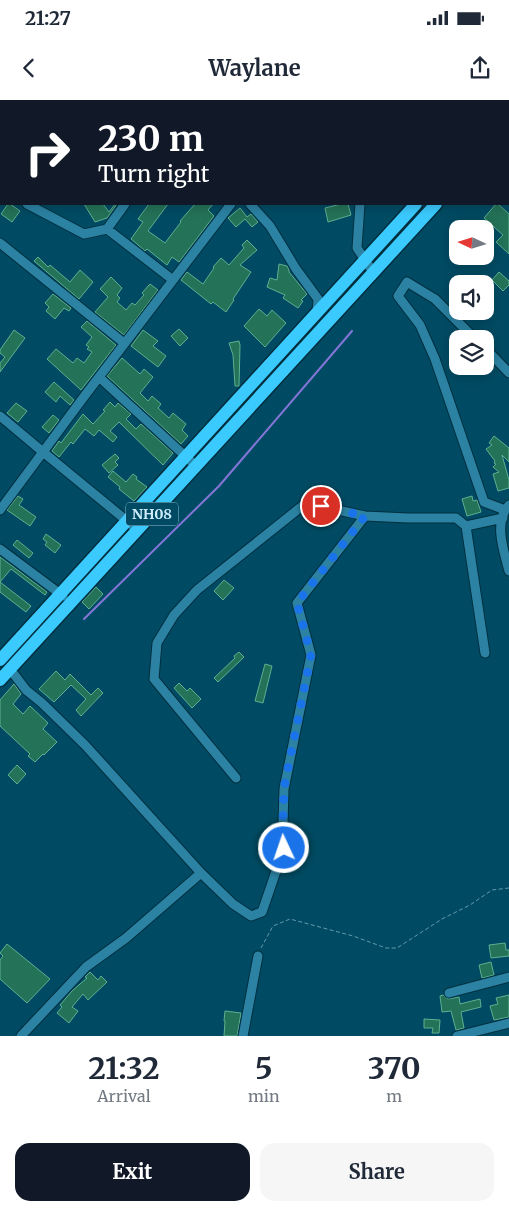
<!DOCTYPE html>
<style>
:root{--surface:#fff;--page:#f6f6f7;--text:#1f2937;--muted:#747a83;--accent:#111827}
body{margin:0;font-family:Merriweather,serif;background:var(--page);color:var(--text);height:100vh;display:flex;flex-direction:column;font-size:19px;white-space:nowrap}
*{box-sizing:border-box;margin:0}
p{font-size:16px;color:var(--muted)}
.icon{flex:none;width:28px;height:28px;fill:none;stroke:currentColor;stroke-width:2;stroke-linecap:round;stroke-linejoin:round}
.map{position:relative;height:936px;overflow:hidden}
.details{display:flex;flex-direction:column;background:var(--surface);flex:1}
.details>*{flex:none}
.guide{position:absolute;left:0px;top:0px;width:510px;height:105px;box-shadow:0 2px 12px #0003;background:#111827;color:#fff;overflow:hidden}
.needle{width:32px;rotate:274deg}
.tools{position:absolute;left:449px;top:120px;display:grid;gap:10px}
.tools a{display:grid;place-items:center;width:45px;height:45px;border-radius:10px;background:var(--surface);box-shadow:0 2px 12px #0003;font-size:25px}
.pin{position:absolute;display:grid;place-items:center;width:42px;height:42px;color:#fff;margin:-21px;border:2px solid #fff;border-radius:50%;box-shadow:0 1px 5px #0007}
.me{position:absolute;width:55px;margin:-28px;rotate:357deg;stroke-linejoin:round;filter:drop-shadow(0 0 4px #0008)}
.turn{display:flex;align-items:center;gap:18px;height:105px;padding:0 15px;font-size:22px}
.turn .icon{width:65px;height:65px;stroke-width:2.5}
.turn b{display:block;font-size:35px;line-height:42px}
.eta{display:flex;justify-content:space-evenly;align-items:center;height:85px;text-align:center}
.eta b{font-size:30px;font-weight:700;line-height:35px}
.action{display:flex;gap:10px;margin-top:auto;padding:10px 15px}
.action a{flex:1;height:58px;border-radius:15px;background:var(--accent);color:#fff;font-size:20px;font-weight:700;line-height:58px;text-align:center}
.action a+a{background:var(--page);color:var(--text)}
.status{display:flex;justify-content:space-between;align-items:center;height:35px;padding:0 25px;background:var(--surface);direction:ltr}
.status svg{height:14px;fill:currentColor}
header{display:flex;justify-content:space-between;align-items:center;height:65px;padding:0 15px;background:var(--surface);font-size:22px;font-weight:700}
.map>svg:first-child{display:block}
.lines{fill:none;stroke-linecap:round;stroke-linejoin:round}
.stream{stroke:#8376d8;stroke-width:2}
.building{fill:#247258;stroke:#5db091}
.minor-casing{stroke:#002f3f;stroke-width:11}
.highway-casing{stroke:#002f3f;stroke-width:15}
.path{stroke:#6399ac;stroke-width:1;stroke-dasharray:4 2.5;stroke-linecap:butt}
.minor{stroke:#2b82a2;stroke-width:9}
.highway{stroke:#3bcafe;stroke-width:12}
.route{stroke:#1a73e8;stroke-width:9;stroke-dasharray:0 16.2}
.labels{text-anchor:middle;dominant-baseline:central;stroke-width:5;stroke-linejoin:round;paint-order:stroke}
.shield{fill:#004b63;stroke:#90bcce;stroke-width:1}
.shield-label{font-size:14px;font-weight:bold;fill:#ceedfc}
</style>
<div class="status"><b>21:27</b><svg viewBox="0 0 49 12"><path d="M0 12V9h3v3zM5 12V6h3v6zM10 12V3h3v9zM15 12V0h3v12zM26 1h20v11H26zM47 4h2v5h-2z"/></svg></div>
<header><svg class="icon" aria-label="back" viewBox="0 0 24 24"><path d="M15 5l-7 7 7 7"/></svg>Waylane<svg class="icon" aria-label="share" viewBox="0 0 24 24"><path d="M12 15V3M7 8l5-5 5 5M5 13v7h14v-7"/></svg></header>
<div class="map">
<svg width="509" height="936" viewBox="0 0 509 936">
<rect width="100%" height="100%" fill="#004b63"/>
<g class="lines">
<path class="stream" d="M 84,519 L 219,386 L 352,231"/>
</g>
<path class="building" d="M 8,104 L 10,104 L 20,111 L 12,122 L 1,114 Z
M 84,104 L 103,104 L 109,112 L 115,104 L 117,104 L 107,118 L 95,122 Z
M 149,104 L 168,104 L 148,131 L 165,143 L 181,122 L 180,121 L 195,104 L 213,104 L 208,110 L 214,116 L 179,162 L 172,157 L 167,165 L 147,149 L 145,151 L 131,139 L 143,122 L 138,119 Z
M 341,104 L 348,104 L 351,115 L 328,122 L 325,108 Z
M 496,104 L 498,104 L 509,114 L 509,154 L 496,142 L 503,135 L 484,118 Z
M 240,108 L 247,117 L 251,114 L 258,122 L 252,127 L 245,119 L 236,127 L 228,118 Z
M 247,140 L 257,150 L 240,165 L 251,172 L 233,199 L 234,200 L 226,212 L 213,202 L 211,204 L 181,180 L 187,172 L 203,184 L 214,168 L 213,167 L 221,158 L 229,165 L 244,148 L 242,145 Z
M 38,157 L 48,167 L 50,165 L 70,182 L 80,170 L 93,182 L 79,199 L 34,161 Z
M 279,164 L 287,166 L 289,170 L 289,172 L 307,194 L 301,200 L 303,201 L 298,208 L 283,198 L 285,195 L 267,187 L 270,178 L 277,180 Z
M 499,172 L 509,181 L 509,185 L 503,191 L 492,180 Z
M 111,177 L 122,188 L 117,195 L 120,198 L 117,202 L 126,210 L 132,203 L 135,205 L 144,195 L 142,193 L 150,184 L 158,190 L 124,235 L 95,212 L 108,197 L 100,189 Z
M 53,194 L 71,208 L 69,211 L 64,208 L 55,219 L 46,211 L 49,207 L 45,203 Z
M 259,209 L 267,216 L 272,210 L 286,223 L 265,247 L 244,226 Z
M 87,221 L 116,245 L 81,290 L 47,259 L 56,249 L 73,263 L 77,258 L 84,263 L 92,252 L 87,249 L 89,247 L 86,245 L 92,237 L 81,227 Z
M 179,229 L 188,238 L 180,246 L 171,236 Z
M 14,230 L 25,238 L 0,272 L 0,263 L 5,257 L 0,253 L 0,250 Z
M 143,230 L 158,241 L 153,246 L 166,256 L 158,267 L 131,246 Z
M 239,241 L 240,245 L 239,286 L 235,286 L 233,255 L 229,243 Z
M 122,258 L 140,274 L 144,269 L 153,277 L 140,293 L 148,301 L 152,296 L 161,304 L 158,308 L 169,318 L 173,313 L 186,324 L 182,330 L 188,336 L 181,344 L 107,276 Z
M 54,282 L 74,300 L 70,305 L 60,296 L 56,302 L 45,292 Z
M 110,302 L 115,307 L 118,303 L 131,314 L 126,319 L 136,329 L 141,324 L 173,353 L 163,365 L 119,322 L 110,331 L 117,337 L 113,342 L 99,330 L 94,336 L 85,329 L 73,344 L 71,342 L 59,357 L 52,351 L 59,341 L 61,343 L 83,314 L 93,324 L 105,311 L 103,310 Z
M 16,303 L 27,311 L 18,322 L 7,313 Z
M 53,315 L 59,320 L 49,333 L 42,327 Z
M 494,336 L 509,348 L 509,362 L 502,355 L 509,380 L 509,388 L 498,391 L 493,374 L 499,372 L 493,367 L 496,364 L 494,363 L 495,361 L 486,349 L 492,345 L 489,343 Z
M 115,354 L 119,358 L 115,362 L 118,365 L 109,373 L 102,365 Z
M 113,371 L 126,382 L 133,374 L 137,377 L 136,379 L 147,387 L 134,401 L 119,389 L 120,387 L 108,377 Z
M 18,396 L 23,399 L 19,405 L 36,417 L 30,426 L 7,410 Z
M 472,396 L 473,401 L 477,400 L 481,412 L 467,416 L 462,399 Z
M 46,434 L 61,445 L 55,453 L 45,445 L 47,442 L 43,439 Z
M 17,440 L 33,453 L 29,458 L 13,445 Z
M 0,457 L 47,492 L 45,495 L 11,469 L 0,482 L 31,506 L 26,512 L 0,492 Z
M 224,480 L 234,488 L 223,500 L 214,491 Z
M 96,487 L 103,494 L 89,509 L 82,502 Z
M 239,552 L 244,557 L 218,582 L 214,578 L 235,558 L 234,556 Z
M 265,564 L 272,566 L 263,603 L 255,601 Z
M 56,571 L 65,580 L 70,574 L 91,595 L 98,588 L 103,593 L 81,616 L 76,610 L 86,599 L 71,585 L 54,602 L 39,589 Z
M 179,583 L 187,591 L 190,588 L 201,599 L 192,608 L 174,588 Z
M 14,584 L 21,594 L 13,604 L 23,614 L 30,606 L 48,623 L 43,629 L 57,642 L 44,655 L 43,654 L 35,662 L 28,656 L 30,654 L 0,626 L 0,600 Z
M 17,665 L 26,674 L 17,684 L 8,675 Z
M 505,843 L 506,850 L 509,850 L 509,856 L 491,858 L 489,845 Z
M 7,844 L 50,879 L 27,903 L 0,879 L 0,860 L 3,856 L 0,853 Z
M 491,862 L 494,875 L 482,878 L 479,865 Z
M 90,872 L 98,880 L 101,876 L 107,882 L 88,900 L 83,894 L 72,907 L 78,911 L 69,923 L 57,913 L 62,907 L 60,905 L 72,891 L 87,878 L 85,877 Z
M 443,895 L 448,899 L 459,897 L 460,904 L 480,899 L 481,907 L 461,912 L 464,928 L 456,930 L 451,911 L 442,912 L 440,896 Z
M 509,895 L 509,917 L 494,920 L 490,906 L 498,904 L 496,898 Z
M 225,911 L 241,913 L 237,936 L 224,936 L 225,921 L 224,921 Z
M 424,919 L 440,920 L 439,933 L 432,933 L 433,928 L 424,928 Z"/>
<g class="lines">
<defs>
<path id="minor" d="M 51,0 L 52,1
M 124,0 L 126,1
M 207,0 L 208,1
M 323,0 L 324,1
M 10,1 L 12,0
M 0,12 L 1,10
M 0,89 L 1,90
M 27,104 L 84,134 L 107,129 L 173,180
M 250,104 L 270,126 L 296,169 L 318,199 L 317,213
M 360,104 L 357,148 L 373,172
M 107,129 L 125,104
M 0,143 L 124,243
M 475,239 L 435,199 L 425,193 L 407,182 L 398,196 L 420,225 L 435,259 L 484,402 L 505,410
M 485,248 L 509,273
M 99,277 L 196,366
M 0,316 L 43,352 L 138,430
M 509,405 C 493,423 504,451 509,471
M 0,410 L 83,298 L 231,104
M 466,426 L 503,418
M 0,449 L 63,496
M 10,569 L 26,590 L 42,603 L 85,645 L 201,773 L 233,804 L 251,816 L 262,812 L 284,748 L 283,723 L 284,689 L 311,555 L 297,503 L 365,416 L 408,418 L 456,418 L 466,426 L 485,553
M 236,678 L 154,579 L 157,543 L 174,515 L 197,490 L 306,403 L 365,416
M 449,893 L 509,877
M 21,936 L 86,867 L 126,838 L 201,773
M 243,936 L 258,856
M 457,936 L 509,923"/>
<path id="highway" d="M 0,560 L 416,104
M 0,580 L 436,104"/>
</defs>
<use href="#minor" class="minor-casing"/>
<use href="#highway" class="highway-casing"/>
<path class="path" d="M 261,848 L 273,826 L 290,819 L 353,836 L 386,848 L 397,848 L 442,819 L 470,805 L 492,790 L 509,788"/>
<use href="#minor" class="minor"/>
<use href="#highway" class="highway"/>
</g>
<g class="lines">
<path class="route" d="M 284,748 L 283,723 L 284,688 L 311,555 L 297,503 L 365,416 L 321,406"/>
</g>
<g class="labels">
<rect class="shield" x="126" y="402.5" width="52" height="23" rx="4"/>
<g class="shield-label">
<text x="152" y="414">NH08</text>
</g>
</g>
</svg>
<div class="tools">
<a><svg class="needle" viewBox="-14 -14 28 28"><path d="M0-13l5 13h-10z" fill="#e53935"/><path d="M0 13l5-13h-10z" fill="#747a83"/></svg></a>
<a><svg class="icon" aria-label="sound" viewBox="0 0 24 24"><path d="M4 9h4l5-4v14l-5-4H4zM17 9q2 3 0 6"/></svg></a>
<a><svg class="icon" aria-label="layers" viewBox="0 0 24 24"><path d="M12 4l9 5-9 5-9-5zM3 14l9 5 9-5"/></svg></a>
</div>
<div class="pin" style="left:321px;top:406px;background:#d93025"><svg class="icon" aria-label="arrive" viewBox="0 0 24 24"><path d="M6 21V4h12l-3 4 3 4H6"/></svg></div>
<svg class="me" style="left:284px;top:748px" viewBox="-20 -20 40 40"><circle r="17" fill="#1a73e8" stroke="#fff" stroke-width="3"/><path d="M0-11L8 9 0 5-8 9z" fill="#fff"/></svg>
<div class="guide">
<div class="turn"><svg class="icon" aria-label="right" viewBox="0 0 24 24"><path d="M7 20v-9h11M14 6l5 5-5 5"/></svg><div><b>230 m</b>Turn right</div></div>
</div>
</div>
<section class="details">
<div class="eta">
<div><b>21:32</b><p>Arrival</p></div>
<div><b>5</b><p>min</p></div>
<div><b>370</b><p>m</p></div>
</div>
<div class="action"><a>Exit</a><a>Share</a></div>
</section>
